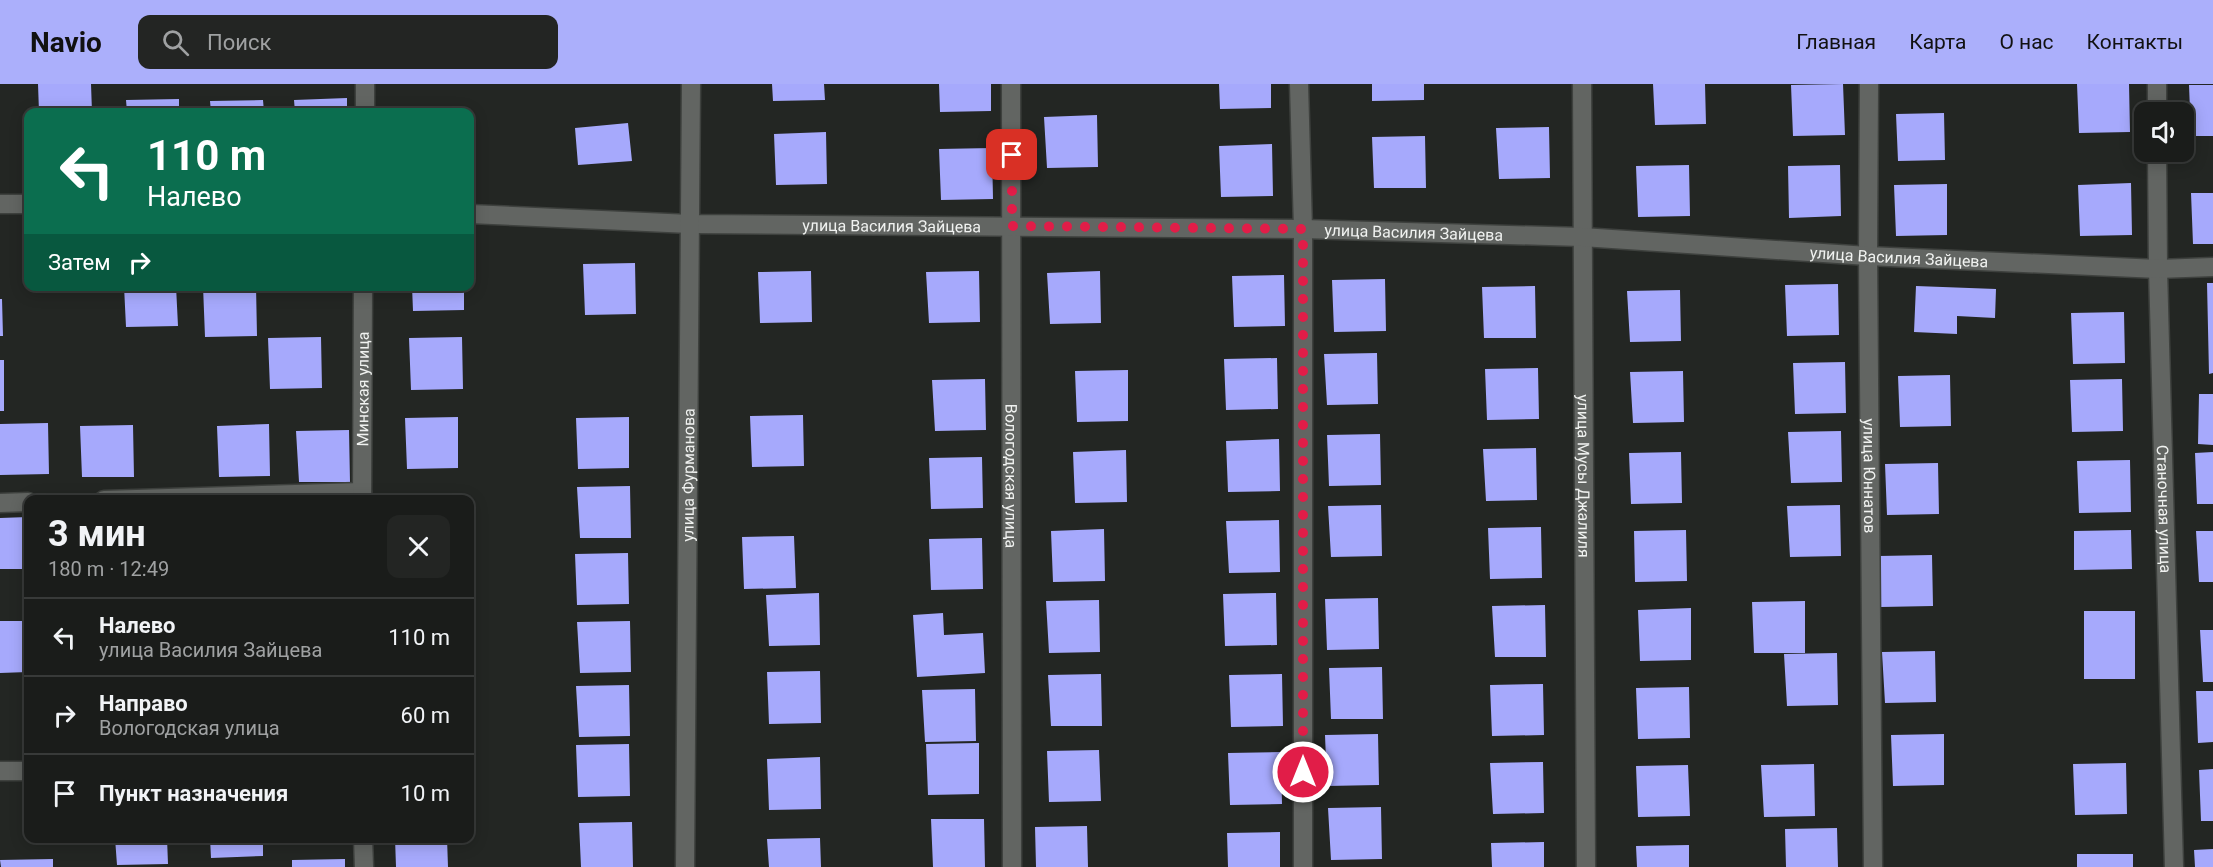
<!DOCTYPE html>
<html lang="ru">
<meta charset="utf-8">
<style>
:root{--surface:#1a1c1a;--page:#232523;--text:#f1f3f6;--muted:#9fa1a2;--line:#383a39;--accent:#abaffb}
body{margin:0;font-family:Roboto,sans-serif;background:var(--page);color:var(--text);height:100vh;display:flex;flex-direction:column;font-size:22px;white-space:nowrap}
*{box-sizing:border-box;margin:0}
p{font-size:20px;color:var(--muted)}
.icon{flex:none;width:33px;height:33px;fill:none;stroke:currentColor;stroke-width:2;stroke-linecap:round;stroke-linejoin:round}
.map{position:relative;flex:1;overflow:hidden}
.details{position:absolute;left:24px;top:411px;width:450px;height:348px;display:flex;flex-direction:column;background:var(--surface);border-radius:12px;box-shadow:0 3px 15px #0003,0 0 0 2px var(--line)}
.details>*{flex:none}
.banner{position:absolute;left:24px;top:24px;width:450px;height:183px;border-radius:12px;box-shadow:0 3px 15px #0003,0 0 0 2px var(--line);background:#0b6e4f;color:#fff;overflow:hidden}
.controls{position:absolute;left:2134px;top:18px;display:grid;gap:12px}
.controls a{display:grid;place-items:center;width:60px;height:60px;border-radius:12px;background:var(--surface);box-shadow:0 3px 15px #0003,0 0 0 2px var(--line);font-size:30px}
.pin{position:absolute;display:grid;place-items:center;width:51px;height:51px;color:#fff;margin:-26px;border-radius:12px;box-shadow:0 3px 9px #0006}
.me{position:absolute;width:66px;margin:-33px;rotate:0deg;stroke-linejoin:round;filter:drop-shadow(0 0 4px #0008)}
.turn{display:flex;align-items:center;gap:21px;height:126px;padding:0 24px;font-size:27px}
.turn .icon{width:78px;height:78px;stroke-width:2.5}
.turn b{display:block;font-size:42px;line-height:51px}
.then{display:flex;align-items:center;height:57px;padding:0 24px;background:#0003;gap:12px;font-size:22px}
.round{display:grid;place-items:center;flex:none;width:63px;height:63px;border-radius:12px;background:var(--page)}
.headline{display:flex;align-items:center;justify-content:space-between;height:102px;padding:0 24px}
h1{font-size:36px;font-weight:700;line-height:45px}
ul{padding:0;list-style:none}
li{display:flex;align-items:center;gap:18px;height:78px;padding:0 24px;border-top:2px solid var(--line)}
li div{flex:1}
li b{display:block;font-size:22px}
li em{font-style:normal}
header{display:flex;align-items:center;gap:36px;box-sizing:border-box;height:84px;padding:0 30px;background:var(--accent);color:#111}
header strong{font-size:28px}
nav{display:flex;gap:33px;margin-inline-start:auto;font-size:21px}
.search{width:420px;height:54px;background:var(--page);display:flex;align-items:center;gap:15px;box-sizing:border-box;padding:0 21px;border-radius:12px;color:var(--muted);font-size:22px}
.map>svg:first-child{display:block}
.building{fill:#a6a9fc}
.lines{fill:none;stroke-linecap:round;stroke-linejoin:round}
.minor-casing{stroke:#3e413e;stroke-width:21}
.minor{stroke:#626562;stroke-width:18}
.route{stroke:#e11d48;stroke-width:10;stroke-dasharray:0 18}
.labels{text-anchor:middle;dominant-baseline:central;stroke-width:6;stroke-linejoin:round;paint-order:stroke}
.street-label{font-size:16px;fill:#f0f2f0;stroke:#0d0f0d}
</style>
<header>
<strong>Navio</strong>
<div class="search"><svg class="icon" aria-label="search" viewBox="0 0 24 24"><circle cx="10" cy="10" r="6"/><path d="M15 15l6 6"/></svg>Поиск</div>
<nav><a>Главная</a><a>Карта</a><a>О нас</a><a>Контакты</a></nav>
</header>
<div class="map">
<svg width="2213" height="783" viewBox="0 0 2213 783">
<rect width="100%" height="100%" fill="#232623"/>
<path class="building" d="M 38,0 L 91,0 L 92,28 L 39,28 Z
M 772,0 L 824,0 L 825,16 L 773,17 Z
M 939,0 L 991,0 L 991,27 L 940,28 Z
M 1219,0 L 1271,0 L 1271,24 L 1220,25 Z
M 1372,0 L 1424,0 L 1424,16 L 1372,17 Z
M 1653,0 L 1705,0 L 1706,40 L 1655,41 Z
M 1843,0 L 1845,51 L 1793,52 L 1791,1 Z
M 2077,0 L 2129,0 L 2130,48 L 2079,49 Z
M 2189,1 L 2213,1 L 2213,52 L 2191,52 Z
M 347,14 L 347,28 L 295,28 L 294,16 Z
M 179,15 L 179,28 L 127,28 L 126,16 Z
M 263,16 L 264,28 L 211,28 L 210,17 Z
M 1944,29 L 1945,76 L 1898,77 L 1896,30 Z
M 1097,31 L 1098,83 L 1047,84 L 1044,33 Z
M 628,39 L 632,77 L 578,81 L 575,44 Z
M 1549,43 L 1550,94 L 1499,95 L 1496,44 Z
M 826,48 L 827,100 L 776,101 L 774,50 Z
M 1425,52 L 1426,104 L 1374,104 L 1372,53 Z
M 1272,60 L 1273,112 L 1221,113 L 1219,62 Z
M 992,64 L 993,115 L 941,116 L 939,65 Z
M 1689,81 L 1690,132 L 1638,133 L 1636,82 Z
M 1840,81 L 1841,132 L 1789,134 L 1788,82 Z
M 2131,99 L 2132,151 L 2080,152 L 2078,101 Z
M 1947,100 L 1947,151 L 1896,152 L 1894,101 Z
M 2191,109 L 2213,109 L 2213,160 L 2193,160 Z
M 635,179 L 636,230 L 585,231 L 583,180 Z
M 811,187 L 812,238 L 760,239 L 758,188 Z
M 979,187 L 980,238 L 929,239 L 926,188 Z
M 1100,187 L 1101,239 L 1050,240 L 1047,189 Z
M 1284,191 L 1285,242 L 1234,243 L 1232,192 Z
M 1385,195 L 1386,247 L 1334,248 L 1332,196 Z
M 2207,199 L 2213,199 L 2213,289 L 2209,290 Z
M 1838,200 L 1839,251 L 1787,252 L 1785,201 Z
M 124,202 L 176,202 L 178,242 L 126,243 Z
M 203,202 L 256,202 L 257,252 L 205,253 Z
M 412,202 L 464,202 L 464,226 L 413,227 Z
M 1535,202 L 1536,254 L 1484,254 L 1482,203 Z
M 1916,202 L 1996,205 L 1995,234 L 1957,232 L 1957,250 L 1914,248 Z
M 1680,206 L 1681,257 L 1630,258 L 1627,207 Z
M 0,215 L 2,215 L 3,252 L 0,252 Z
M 2124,228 L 2125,279 L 2073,280 L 2071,229 Z
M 321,253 L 322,304 L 270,305 L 268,254 Z
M 462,253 L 463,305 L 411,306 L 409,254 Z
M 1377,269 L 1378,320 L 1327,321 L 1324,270 Z
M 1277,274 L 1278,325 L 1226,326 L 1224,275 Z
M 0,276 L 4,276 L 4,327 L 0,327 Z
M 1845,278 L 1846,329 L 1795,330 L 1793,279 Z
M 1538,284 L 1539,335 L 1487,336 L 1485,285 Z
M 1128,286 L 1128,337 L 1077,338 L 1075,287 Z
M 1683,287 L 1684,338 L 1633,339 L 1630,288 Z
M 1950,291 L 1951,342 L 1900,343 L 1898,292 Z
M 985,295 L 986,346 L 935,347 L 932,296 Z
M 2122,295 L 2123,347 L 2072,348 L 2070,296 Z
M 2199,310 L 2213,310 L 2213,361 L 2198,360 Z
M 803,331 L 804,382 L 752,383 L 750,332 Z
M 458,333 L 458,384 L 407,385 L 405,334 Z
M 629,333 L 629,384 L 578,385 L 576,334 Z
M 48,339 L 49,390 L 0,391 L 0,340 Z
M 269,340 L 270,392 L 219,393 L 217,342 Z
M 133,341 L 134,393 L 82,393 L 80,342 Z
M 349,346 L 350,398 L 299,398 L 296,347 Z
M 1841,347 L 1842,398 L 1791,399 L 1788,348 Z
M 1380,350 L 1381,401 L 1329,402 L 1327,351 Z
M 1279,355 L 1280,407 L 1228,408 L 1226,357 Z
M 1536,364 L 1537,416 L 1486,417 L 1483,365 Z
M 1126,366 L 1127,418 L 1075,419 L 1073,368 Z
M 1681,368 L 1682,419 L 1631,420 L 1629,369 Z
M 2213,368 L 2213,420 L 2197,420 L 2195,369 Z
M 982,373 L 983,424 L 931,425 L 929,374 Z
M 2130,376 L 2131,428 L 2079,429 L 2077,377 Z
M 1938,379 L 1939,430 L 1887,431 L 1885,380 Z
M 630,402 L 631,454 L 580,454 L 577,403 Z
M 1381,421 L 1382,472 L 1331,473 L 1328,422 Z
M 1840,421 L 1841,472 L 1790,473 L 1787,422 Z
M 28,433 L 28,485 L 0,485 L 0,434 Z
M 1279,436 L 1280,488 L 1229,489 L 1226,437 Z
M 1541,443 L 1542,494 L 1490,495 L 1488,444 Z
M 1104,445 L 1105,497 L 1053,498 L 1051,447 Z
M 1686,446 L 1687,497 L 1635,498 L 1634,447 Z
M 2131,446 L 2132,485 L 2074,486 L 2074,447 Z
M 2196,447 L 2213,447 L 2213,498 L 2199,498 Z
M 794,452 L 796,504 L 744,505 L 742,453 Z
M 982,454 L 983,505 L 931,506 L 929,455 Z
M 628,469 L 629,520 L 577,521 L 575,470 Z
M 1932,471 L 1933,522 L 1881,523 L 1879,472 Z
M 819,509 L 820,561 L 769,562 L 766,511 Z
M 1276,509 L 1277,561 L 1225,562 L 1223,510 Z
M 1378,514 L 1379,565 L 1327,566 L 1325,515 Z
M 1099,516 L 1100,568 L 1049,569 L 1046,517 Z
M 1805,517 L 1805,569 L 1754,569 L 1752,518 Z
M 1545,521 L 1546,573 L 1495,573 L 1492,522 Z
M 1691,524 L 1691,576 L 1640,577 L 1638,526 Z
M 2084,527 L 2135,527 L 2135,595 L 2084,595 Z
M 943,529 L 944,551 L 983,549 L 985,589 L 917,593 L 913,531 Z
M 0,537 L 28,537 L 28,588 L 0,589 Z
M 630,537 L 631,588 L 580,589 L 577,538 Z
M 2200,546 L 2213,546 L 2213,598 L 2203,598 Z
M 1935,567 L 1936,618 L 1885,619 L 1882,568 Z
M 1837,569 L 1838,621 L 1787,622 L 1784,570 Z
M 1382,583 L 1383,635 L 1331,635 L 1329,584 Z
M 820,587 L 821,639 L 769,640 L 767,588 Z
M 1101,590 L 1102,642 L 1051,642 L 1048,591 Z
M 1282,590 L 1283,642 L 1231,643 L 1229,591 Z
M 1543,600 L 1544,651 L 1492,652 L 1490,601 Z
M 629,601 L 630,652 L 579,653 L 576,602 Z
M 1689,603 L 1690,654 L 1638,655 L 1636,604 Z
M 975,605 L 976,657 L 925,658 L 922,606 Z
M 2196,607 L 2213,607 L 2213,658 L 2198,659 Z
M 1378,650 L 1379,701 L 1327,702 L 1325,651 Z
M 1944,650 L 1944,701 L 1893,702 L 1891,651 Z
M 979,659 L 979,710 L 928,711 L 926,660 Z
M 629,660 L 630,712 L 578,713 L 576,661 Z
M 1099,666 L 1101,717 L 1049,718 L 1047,667 Z
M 1281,668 L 1282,720 L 1230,721 L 1228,669 Z
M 820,673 L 821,725 L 769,726 L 767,675 Z
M 1543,678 L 1544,729 L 1493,730 L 1490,679 Z
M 2126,679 L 2127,730 L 2075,731 L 2073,680 Z
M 1814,680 L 1815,732 L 1764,733 L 1761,681 Z
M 1688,681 L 1690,732 L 1638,733 L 1636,682 Z
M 2213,685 L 2213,737 L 2201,737 L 2199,686 Z
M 1381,723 L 1382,775 L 1331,776 L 1328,724 Z
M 931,735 L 984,735 L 985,783 L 933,783 Z
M 632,738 L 633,783 L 581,783 L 579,739 Z
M 1087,742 L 1088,783 L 1036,783 L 1035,743 Z
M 1837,744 L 1838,783 L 1786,783 L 1785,745 Z
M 1280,748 L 1280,783 L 1228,783 L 1227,749 Z
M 115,754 L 167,754 L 168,780 L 117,781 Z
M 210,754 L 263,754 L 263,772 L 211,774 Z
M 395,754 L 447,754 L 448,783 L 396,783 Z
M 820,754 L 821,783 L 769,783 L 767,755 Z
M 1544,758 L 1544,783 L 1492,783 L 1491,759 Z
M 1689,761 L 1689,783 L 1637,783 L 1636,762 Z
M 2213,765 L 2213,783 L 2195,783 L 2194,766 Z
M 2077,770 L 2133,770 L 2133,783 L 2077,783 Z
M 53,775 L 53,783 L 1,783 L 0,776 Z
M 345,775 L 345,783 L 292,783 L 292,776 Z"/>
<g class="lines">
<defs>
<g id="minor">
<path id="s1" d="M 1011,0 L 1012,783"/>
<path d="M 1299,0 L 1303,145 L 1303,783"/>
<path id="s2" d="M 1582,0 L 1586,783"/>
<path id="s3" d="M 1869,0 L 1868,172 L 1873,783"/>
<path d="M 2157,0 L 2157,28"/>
<path d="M 365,28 L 365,0"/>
<path id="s4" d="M 2157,68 L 2158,185 L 2174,783"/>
<path d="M 0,120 L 28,120"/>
<path id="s5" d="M 470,130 L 690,140 L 1303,145 L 1582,153 L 1868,172 L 2158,185 L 2213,183"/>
<path d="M 104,416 L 362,408"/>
<path id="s6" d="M 362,416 L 363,202"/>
<path d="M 0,419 L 28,418"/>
<path d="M 0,687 L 28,687"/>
<path d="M 363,754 L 364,783"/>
<path id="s7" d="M 685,783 L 691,0"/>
</g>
</defs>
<use href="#minor" class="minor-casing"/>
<use href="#minor" class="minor"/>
</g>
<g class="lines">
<path class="route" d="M 1012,71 L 1012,142 L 1303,145 L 1303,688"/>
</g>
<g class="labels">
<g class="street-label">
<text stroke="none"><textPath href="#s5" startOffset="422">улица Василия Зайцева</textPath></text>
<text stroke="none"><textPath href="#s5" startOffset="944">улица Василия Зайцева</textPath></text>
<text stroke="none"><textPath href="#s5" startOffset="1430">улица Василия Зайцева</textPath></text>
<text stroke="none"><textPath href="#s6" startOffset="111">Минская улица</textPath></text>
<text stroke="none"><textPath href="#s1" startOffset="392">Вологодская улица</textPath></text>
<text stroke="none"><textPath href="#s7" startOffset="392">улица Фурманова</textPath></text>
<text stroke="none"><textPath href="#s2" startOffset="392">улица Мусы Джалиля</textPath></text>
<text stroke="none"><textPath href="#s3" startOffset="392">улица Юннатов</textPath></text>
<text stroke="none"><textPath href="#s4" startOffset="357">Станочная улица</textPath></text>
</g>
</g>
</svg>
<div class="controls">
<a><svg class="icon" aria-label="sound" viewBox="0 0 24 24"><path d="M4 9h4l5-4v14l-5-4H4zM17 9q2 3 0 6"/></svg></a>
</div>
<div class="pin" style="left:1012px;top:71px;background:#d93025"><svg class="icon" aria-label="arrive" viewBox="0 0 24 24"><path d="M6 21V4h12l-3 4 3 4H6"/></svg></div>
<svg class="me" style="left:1303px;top:688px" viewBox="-20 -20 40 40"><circle r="17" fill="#e11d48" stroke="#fff" stroke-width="3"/><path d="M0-11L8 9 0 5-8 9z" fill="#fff"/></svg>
<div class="banner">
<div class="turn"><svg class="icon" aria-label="left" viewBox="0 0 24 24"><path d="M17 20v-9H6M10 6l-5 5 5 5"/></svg><div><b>110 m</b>Налево</div></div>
<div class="then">Затем<svg class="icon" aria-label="right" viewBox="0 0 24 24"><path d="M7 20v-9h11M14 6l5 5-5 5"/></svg></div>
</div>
<section class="details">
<div class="headline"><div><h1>3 мин</h1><p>180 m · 12:49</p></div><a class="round"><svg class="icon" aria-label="close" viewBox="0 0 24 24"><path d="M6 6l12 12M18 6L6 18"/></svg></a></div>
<ul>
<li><svg class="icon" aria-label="left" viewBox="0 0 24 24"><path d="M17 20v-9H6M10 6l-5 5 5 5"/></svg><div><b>Налево</b><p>улица Василия Зайцева</p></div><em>110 m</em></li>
<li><svg class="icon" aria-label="right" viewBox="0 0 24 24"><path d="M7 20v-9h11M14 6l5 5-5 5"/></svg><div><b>Направо</b><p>Вологодская улица</p></div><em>60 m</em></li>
<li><svg class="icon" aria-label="arrive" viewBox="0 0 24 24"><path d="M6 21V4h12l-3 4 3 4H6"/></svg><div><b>Пункт назначения</b></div><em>10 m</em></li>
</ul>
</section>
</div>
